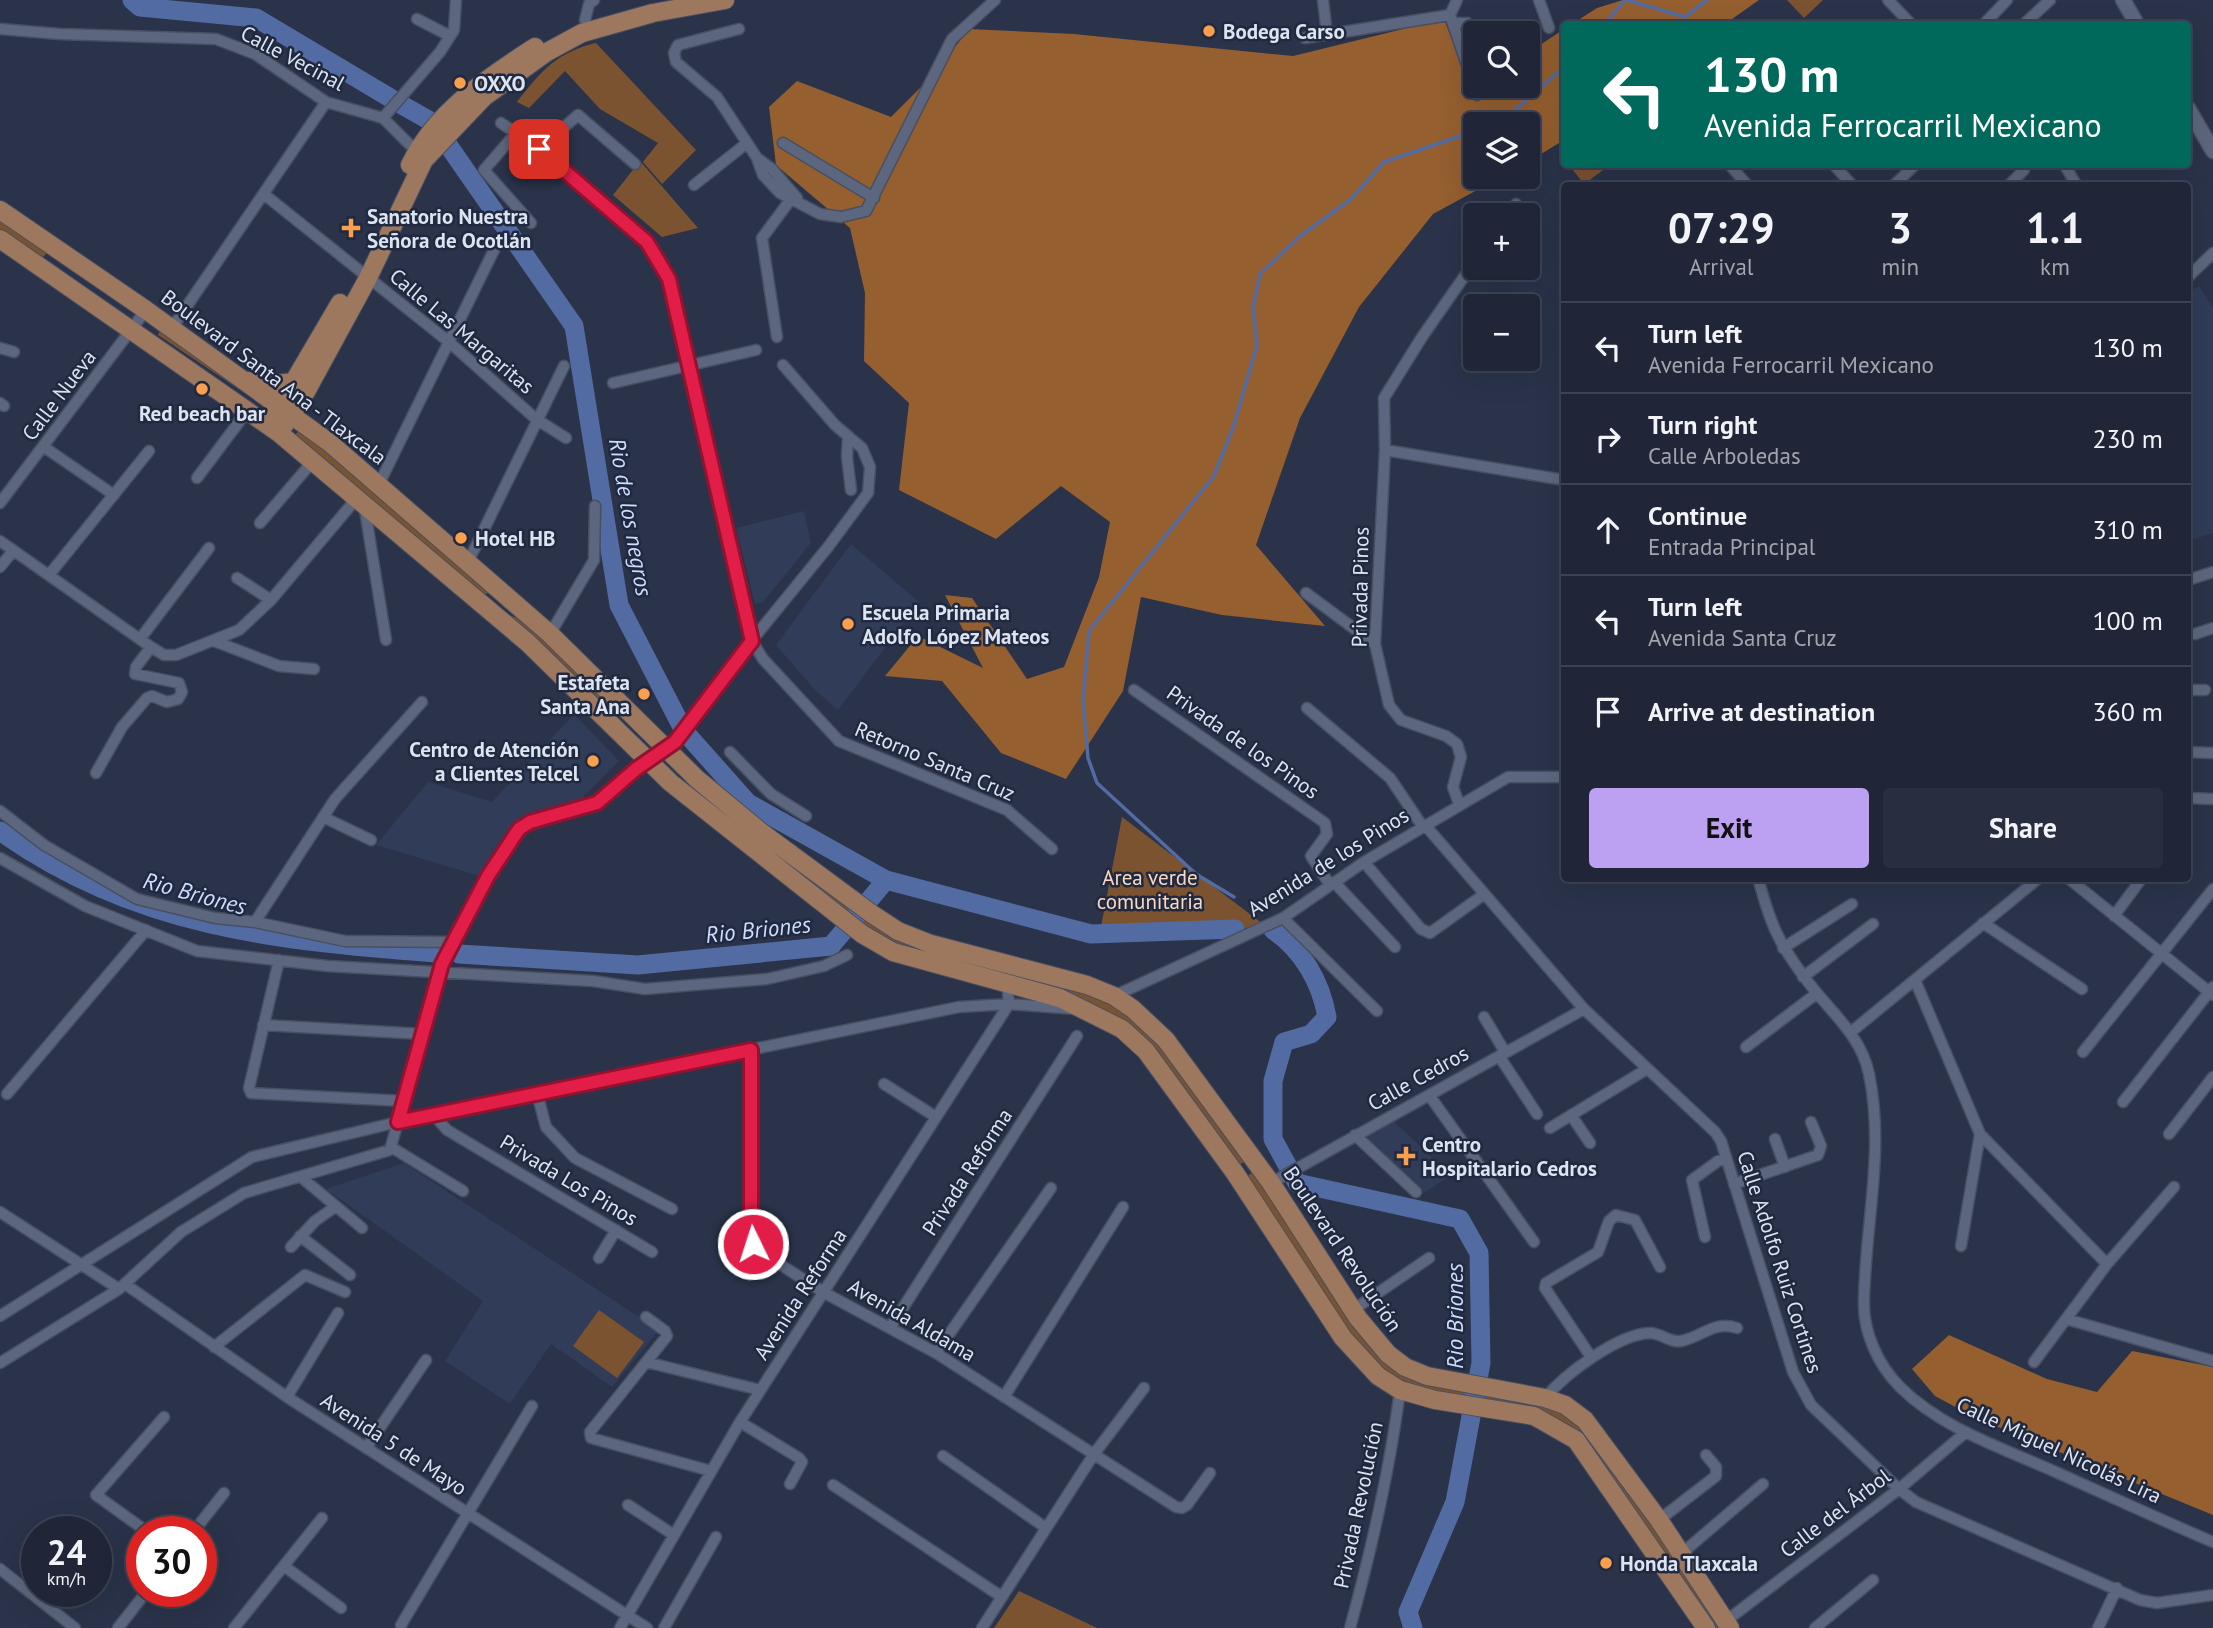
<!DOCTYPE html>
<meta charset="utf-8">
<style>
:root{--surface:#202638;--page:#282e40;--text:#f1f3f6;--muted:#a2a5ae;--line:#3d4353;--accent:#bca0f2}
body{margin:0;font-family:"PT Sans",sans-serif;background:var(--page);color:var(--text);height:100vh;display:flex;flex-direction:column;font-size:26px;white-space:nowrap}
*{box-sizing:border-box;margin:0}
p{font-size:23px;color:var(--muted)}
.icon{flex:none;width:38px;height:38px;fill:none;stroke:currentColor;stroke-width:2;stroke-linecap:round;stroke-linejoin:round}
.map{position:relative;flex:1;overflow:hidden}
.panel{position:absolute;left:1561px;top:182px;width:630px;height:700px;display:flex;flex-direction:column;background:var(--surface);border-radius:7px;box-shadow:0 7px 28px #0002,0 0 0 2px var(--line)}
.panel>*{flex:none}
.hud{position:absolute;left:1561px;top:21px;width:630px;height:147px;border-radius:7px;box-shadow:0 7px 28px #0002,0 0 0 2px var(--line);background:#00695c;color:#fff;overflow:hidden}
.buttons{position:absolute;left:1463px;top:21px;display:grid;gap:14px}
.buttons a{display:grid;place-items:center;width:77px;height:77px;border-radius:7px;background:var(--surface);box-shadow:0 7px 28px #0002,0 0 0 2px var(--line);font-size:35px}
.speed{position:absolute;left:21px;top:1516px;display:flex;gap:14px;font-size:35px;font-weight:700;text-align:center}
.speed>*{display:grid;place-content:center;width:91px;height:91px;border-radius:50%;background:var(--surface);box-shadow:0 7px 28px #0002,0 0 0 2px var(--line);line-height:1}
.speed small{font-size:18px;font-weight:400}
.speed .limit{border:10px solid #d22;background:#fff;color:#111}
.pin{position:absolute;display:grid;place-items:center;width:60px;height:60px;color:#fff;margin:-30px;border-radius:14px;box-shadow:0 4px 10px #0006}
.me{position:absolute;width:77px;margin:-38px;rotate:356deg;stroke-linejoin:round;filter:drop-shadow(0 0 5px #0008)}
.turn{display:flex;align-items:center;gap:24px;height:147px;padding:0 28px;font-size:32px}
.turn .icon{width:91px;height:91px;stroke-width:2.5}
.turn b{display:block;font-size:49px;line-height:60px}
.eta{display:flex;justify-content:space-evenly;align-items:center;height:119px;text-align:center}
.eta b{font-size:42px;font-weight:700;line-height:49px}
.cta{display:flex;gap:14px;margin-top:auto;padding:14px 28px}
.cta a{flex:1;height:80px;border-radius:7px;background:var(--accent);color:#111;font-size:28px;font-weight:700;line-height:80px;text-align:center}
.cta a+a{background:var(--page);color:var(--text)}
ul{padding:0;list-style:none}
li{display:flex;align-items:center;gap:21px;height:91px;padding:0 28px;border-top:2px solid var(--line)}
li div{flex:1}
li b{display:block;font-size:26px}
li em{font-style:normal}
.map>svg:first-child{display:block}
.built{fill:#303c58}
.green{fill:#7c5331}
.forest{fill:#955f30}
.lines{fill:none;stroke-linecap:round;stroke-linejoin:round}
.stream{stroke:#536ba3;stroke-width:3.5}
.river{stroke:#536ba3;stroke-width:19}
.minor-casing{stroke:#474f61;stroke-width:13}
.tertiary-casing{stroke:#474f61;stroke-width:17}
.primary-casing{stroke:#474f61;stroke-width:20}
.minor{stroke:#5c677f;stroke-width:10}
.tertiary{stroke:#5c677f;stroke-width:14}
.primary{stroke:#9d785e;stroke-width:18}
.route-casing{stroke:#92132f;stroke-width:18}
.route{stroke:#e11d48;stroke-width:12}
.poi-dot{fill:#fa9f4e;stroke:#20293f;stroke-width:2.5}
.labels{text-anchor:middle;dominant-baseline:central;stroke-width:5;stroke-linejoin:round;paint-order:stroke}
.poi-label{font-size:21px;font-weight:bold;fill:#dce3f1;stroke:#20293f;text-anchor:start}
.street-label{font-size:21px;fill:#dce3f1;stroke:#20293f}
.park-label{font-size:21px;fill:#fad9c0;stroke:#20293f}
.water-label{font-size:23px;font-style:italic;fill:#ceddff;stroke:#20293f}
</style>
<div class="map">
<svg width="2213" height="1628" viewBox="0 0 2213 1628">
<rect width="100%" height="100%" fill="#2a334a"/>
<path class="built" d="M 2199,286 L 2213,308 L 2213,533 L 2188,541 L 2188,293 Z
M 804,511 L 811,543 L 763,602 L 755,604 L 736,528 Z
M 851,544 L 919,602 L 838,710 L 816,691 L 776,645 Z
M 574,714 L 619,761 L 578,802 L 519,818 L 501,842 L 483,877 L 376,845 L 428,782 L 492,802 Z
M 1393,1121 L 1451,1175 L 1422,1194 L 1361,1137 Z
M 404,1163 L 659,1330 L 612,1387 L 551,1344 L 510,1404 L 445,1361 L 483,1301 L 326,1189 Z"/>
<path class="green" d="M 1787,0 L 1823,0 L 1804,18 Z
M 596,43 L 696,150 L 662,184 L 643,162 L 658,143 L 600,109 L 565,71 L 529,108 L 517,102 C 541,71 557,52 596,43 Z
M 640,161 L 698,228 L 662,237 L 613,195 Z
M 1569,165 L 1610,165 L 1584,184 Z
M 0,219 L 48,251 L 41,260 L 0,232 Z
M 161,328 L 267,408 L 158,335 Z
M 300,429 L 495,592 L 479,595 L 292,439 Z
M 506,614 L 528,622 L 609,697 L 600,700 Z
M 1122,817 L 1263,924 L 1255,928 L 1100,932 Z
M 797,859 L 872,915 L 1112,1003 L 1161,1043 L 1249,1159 L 1236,1167 L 1123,1028 L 914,958 L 786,874 Z
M 1256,1170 L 1386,1356 L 1518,1395 L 1566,1413 L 1586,1428 L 1726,1628 L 1710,1628 L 1578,1436 L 1536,1409 L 1423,1389 L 1390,1375 L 1348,1330 L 1246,1177 Z
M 599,1310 L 644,1342 L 617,1378 L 573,1346 Z
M 1019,1591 L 1097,1628 L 994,1628 Z"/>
<path class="forest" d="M 1623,0 L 1759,0 L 1725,24 L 1572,24 L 1597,8 Z
M 1444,19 L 1471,90 L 1478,86 L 1528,86 L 1528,53 L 1564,29 L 1564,140 L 1528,162 L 1528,124 L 1475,124 L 1475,177 L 1501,177 L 1433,214 L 1359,307 L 1300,418 L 1256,545 L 1325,626 L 1222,615 L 1141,597 L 1123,691 L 1066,779 L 1001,753 L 942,681 L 885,676 L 918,636 L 983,668 L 945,595 L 972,598 L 1027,679 L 1064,667 L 1099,577 L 1110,522 L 1061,486 L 996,539 L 899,490 L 909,403 L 864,361 L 865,293 L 850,228 L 776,165 L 769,107 L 797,81 L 891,117 L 935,73 L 969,29 L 1074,34 L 1293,56 Z
M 1949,1335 L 2047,1379 L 2097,1392 L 2132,1351 L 2213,1367 L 2213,1515 L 1974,1417 L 1935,1396 L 1912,1369 Z"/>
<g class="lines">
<path class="stream" d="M 1627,0 L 1685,17 L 1707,0
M 1605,24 L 1625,0
M 1499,124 L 1564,67
M 1234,897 L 1196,874 L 1097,783 L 1088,758 L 1083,700 L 1089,631 L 1214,476 L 1234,425 L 1257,345 L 1253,308 L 1260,274 L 1299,237 L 1351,199 L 1384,162 L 1475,131"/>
<path class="river" d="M 132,0 L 140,7 L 256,18 L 392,99
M 402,105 L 432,122 L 574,326 L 619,605 L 684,731 L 748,803 L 886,880
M 0,831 C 134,927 277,941 436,953
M 1273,930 C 1303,950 1321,983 1327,1017 L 1311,1034 L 1284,1042 L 1273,1081 L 1273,1139 L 1297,1183 L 1460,1219 L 1479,1253 L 1481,1363 L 1455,1502 L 1408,1612 L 1413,1628
M 459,954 L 638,965 L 831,946 L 886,880 L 1091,934 L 1235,929"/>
<defs>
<path id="minor" d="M 1323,0 L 1327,34
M 1457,0 L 1450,15 L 1477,95
M 1539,0 L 1549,28
M 1888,0 L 1911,24
M 417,19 L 450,36
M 585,20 L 589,4 L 594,0
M 1453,23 L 1467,23 L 1475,45
M 1984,24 L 2007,0
M 2024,24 L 2050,0
M 0,29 L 60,34 L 216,39 L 255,54 L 326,102 L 383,118 L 420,155
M 739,29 L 678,45 L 674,53 L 676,62 L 717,97 L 757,158 L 763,175 L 780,193 L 820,214 L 841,217 L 866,211 L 952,39 L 995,0
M 1305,38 L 1450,15
M 383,118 L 440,52 L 454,30 L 456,0
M 501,123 L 539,149 L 647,242 L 669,279 L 710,452 L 724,530 L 752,641 L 763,659 L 839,741 L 1007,810 L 1052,849
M 516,133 L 484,170 L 531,223
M 783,143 L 874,198
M 539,149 L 578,115 L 635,164
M 757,158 L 772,169 L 797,198
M 1729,164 L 1748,186
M 1833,164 L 1853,186
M 2064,164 L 2077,186
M 694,185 L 747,143
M 1893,186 L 1916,164
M 2008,186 L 2024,170
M 265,195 L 449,342 L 536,419 L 566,438
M 1508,215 L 1516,204
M 2188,277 L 2213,253
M 172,328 L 326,102
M 777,337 L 762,238 L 794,195
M 0,348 L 14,352
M 613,383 L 756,350
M 0,403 L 4,406
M 848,436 L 847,457 L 851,490
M 44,447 L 114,495
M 1385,450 L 1564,480
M 197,478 L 248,410
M 379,484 L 496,246
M 0,503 L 146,310
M 364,504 L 386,640
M 260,523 L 313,461
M 0,541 L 151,647 L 164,655 L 176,655 L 239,630 L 271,600 L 357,498
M 468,562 L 564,366
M 0,567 L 13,551
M 49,575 L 149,451
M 237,578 L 271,600
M 2188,580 L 2213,572
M 1306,593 L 1375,644
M 550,634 L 594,560 L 595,506
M 2195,634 L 2213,628
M 140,639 L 209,548
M 214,641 L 279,666 L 314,669
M 1134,690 L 1325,823 L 1327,834 L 1311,856 L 1330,885
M 2188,690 L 2205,690
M 1307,708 L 1390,778 L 1423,827
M 730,752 L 771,794 L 806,816
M 2188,752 L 2213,753
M 96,773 L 122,727 L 147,698 L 152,696 L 167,702 L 178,699 L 182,692 L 179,683 L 135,674 L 136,667 L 151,647
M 2188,798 L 2213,799
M 1459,804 L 1453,787 L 1461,757 L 1457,744 L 1446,736 L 1401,720 L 1389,705 L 1375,644 L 1385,450 L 1384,398 L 1422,337 L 1475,261
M 0,811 L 44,845 L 137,899 L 215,918 L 255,922 L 345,941 L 452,942
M 323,817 L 371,840
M 1425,825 L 1584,1009 L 1715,1132 L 1721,1141 L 1793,1372 L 1811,1405 L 1899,1489 L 1916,1502 L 2140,1600 L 2157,1603 L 2213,1595
M 0,858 L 85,906 L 197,951 L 327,966 L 593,981 L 645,989 L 767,979 L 824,966 L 847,955
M 1364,862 L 1421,929 L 1430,933 L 1483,895
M 1758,878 C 1770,922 1777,941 1805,978 C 1828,1010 1861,1034 1869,1074 C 1885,1150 1865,1225 1864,1301 C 1863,1332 1878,1365 1900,1387 C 1942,1429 2005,1449 2058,1473 C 2109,1496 2161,1520 2213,1542
M 2068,878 L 2213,995
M 1334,882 L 1395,947
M 2114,916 L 2142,878
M 1283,918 L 1377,1011
M 255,922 L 335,799 L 422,702
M 1983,923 L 2082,989
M 1783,948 L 1852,904
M 279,960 L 249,1088 L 251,1093 L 404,1101
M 1803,977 L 1873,924
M 1915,980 L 1980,1134 L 2107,1264
M 1114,996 L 1283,918 L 1364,862 L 1508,777 L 1564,777
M 1484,1017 L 1505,1052
M 263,1025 L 423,1034
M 1851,1032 L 2039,878
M 1746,1047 L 1816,994
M 751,1050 L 751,1230 L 753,1244 L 764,1254 L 823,1292 L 936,1353 L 1176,1507 L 1182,1508 L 1187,1505 L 1210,1473
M 2083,1052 L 2213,889
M 1499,1056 L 1537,1114
M 884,1084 L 936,1117
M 537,1093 L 546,1127 L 575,1158 L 672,1209
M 7,1094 L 146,930
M 1429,1095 L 1534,1242
M 2123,1102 L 2213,987
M 434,1115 L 447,1130 L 652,1252
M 1571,1115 L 1590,1143
M 1550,1128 L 1647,1069
M 2169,1134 L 2213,1077
M 1355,1135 L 1416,1192
M 1775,1139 L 1785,1167
M 391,1147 L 463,1191
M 301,1177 L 362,1228
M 1271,1183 L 1584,1009
M 1734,1184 L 1818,1155 L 1821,1146 L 1811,1122
M 0,1212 L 119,1289
M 300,1236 L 350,1275
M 1705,1237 L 1692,1180 L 1718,1161 L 1726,1159
M 1961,1246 L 1980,1134
M 291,1247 L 315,1221 L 335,1207
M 599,1258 L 616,1230
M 125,1284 L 287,1397 L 647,1628
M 1353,1310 L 1429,1258
M 0,1316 L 252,1157 L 398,1122 L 959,1007 L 1009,1004 L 1076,1009
M 646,1317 L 665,1331 L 667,1336 L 590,1432 L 591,1438 L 711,1471
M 2066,1319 L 2213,1361
M 890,1328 L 1077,1036
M 214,1347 L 305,1275 L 345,1292
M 936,1353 L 1051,1188
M 1591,1357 L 1545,1288 L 1546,1283 L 1598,1252 L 1609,1221 L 1616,1215 L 1635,1220 L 1660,1267
M 646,1362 L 760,1390
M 2034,1362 L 2107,1264 L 2174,1187
M 0,1363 L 119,1289 L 181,1232 L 244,1193 L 390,1150 L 442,964 L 488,876 L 518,829 L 530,822 L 597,803 L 636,769 L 678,739 L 722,677 L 828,547 L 868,493 L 870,467 L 862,448 L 835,425 L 783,365
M 287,1397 L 338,1313
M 1004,1397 L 1123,1207
M 1545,1398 C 1565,1374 1618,1334 1650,1333 C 1661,1333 1670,1343 1681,1341 C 1702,1337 1715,1320 1737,1328
M 740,1422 L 799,1458 L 802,1462 L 790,1484
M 366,1448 L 426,1360
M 943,1456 L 1046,1528
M 833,1485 L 1002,1597
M 628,1505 L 674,1535
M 1659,1520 L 1716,1476 L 1716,1467 L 1706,1455
M 146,1531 L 96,1495 L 164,1417
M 194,1531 L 224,1493
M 1681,1554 L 1763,1484
M 284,1566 L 341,1608
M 0,1569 L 75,1628
M 1726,1621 L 1899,1489 L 1966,1432
M 401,1625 L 532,1406
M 118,1628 L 147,1591
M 234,1628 L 322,1518
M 620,1628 L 740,1422 L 1009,1004 L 1007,982
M 664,1628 L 716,1537
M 982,1628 L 1094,1454 L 1144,1388
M 1350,1628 C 1371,1551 1390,1469 1400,1390
M 1815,1628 L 1873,1580
M 2098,1628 L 2117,1588"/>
<path id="tertiary" d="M 2123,0 L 2137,24
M 2188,108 L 2213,151"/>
<path id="primary" d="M 410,165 C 436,111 486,79 535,47
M 0,210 L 146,310 L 330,443 L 550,634 L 697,779 L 761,832 L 872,914 L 898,931 L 931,944 L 1087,985 L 1114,996 L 1133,1009 L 1166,1040 L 1271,1183 L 1358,1318 L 1388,1354 L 1405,1367 L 1427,1376 L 1545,1398 L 1565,1405 L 1585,1420 L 1659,1520 L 1730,1628
M 0,239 L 279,433 L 528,643 L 671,783 L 862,934 L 893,952 L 1060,998 L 1122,1029 L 1146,1051 L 1235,1173 L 1343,1338 L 1378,1376 L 1400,1390 L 1435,1400 L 1534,1416 L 1576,1440 L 1706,1628
M 248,381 L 263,385 L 296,382
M 273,417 L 340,303
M 285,424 L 307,390 L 368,278 L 424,160 L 484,97 L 547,52 L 582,33 L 653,13 L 725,0"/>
</defs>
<use href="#minor" class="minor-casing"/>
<use href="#tertiary" class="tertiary-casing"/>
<use href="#primary" class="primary-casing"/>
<use href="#minor" class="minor"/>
<use href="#tertiary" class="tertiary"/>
<use href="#primary" class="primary"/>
</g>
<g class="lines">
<defs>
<path id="route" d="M 539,149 L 647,242 L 669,279 L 752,641 L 675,742 L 636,769 L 597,803 L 530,822 L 519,829 L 488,876 L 442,964 L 398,1122 L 751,1050 L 751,1230 L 753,1244"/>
</defs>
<use href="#route" class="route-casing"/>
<use href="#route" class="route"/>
</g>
<g class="poi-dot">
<circle cx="1209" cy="31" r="7"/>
<circle cx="460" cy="83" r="7"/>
<path d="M347.5 217.5h7v7h7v7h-7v7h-7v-7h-7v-7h7z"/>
<circle cx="202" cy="389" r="7"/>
<circle cx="461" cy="538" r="7"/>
<circle cx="848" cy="624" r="7"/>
<circle cx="644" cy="694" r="7"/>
<circle cx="593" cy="761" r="7"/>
<path d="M1402.5 1145.5h7v7h7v7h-7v7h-7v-7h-7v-7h7z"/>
<circle cx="1606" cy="1563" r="7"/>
</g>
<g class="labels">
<g class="poi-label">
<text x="1223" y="31">Bodega Carso</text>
<text x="474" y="83">OXXO</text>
<text x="367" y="216">Sanatorio Nuestra<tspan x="367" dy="24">Señora de Ocotlán</tspan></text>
<text x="202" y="413" text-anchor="middle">Red beach bar</text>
<text x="475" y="538">Hotel HB</text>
<text x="862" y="612">Escuela Primaria<tspan x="862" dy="24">Adolfo López Mateos</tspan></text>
<text x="630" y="682" text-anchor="end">Estafeta<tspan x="630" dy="24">Santa Ana</tspan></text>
<text x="579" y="749" text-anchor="end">Centro de Atención<tspan x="579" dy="24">a Clientes Telcel</tspan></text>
<text x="1422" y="1144">Centro<tspan x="1422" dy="24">Hospitalario Cedros</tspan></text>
<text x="1620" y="1563">Honda Tlaxcala</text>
</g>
<g class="street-label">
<text transform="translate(293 58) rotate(28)">Calle Vecinal</text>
<text transform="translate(462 331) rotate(40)">Calle Las Margaritas</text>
<text transform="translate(274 377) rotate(37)">Boulevard Santa Ana - Tlaxcala</text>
<text transform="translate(59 395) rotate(-53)">Calle Nueva</text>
<text transform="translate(1360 587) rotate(-89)">Privada Pinos</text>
<text transform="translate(1243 742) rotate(35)">Privada de los Pinos</text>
<text transform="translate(935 761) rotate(23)">Retorno Santa Cruz</text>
<text transform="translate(1328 862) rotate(-32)">Avenida de los Pinos</text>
<text transform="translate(1418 1078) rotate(-29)">Calle Cedros</text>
<text transform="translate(967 1172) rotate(-57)">Privada Reforma</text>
<text transform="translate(569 1180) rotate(31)">Privada Los Pinos</text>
<text transform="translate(1343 1249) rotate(56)">Boulevard Revolución</text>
<text transform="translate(1780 1262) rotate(72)">Calle Adolfo Ruiz Cortines</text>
<text transform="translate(800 1294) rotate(-57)">Avenida Reforma</text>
<text transform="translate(912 1320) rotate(30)">Avenida Aldama</text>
<text transform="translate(394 1444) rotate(33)">Avenida 5 de Mayo</text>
<text transform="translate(2059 1450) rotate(25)">Calle Miguel Nicolás Lira</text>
<text transform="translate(1358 1505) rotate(-78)">Privada Revolución</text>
<text transform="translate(1835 1513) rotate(-37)">Calle del Árbol</text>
</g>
<g class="park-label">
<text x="1150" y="877">Area verde<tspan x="1150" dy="24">comunitaria</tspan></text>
</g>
<g class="water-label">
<text transform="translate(631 517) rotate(80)">Rio de los negros</text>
<text transform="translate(195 893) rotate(15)">Rio Briones</text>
<text transform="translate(758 929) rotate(-6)">Rio Briones</text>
<text transform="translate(1454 1316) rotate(-90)">Rio Briones</text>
</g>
</g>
</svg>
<div class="buttons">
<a><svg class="icon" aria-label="search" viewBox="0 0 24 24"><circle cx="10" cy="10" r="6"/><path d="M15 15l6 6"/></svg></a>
<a><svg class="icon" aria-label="layers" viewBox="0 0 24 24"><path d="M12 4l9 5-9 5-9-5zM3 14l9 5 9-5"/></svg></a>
<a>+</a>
<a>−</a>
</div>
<div class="speed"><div>24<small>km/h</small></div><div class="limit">30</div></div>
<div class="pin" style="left:539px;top:149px;background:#d93025"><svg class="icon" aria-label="arrive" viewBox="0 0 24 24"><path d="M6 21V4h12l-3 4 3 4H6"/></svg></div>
<svg class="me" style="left:753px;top:1244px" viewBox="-20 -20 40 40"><circle r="17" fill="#e11d48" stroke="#fff" stroke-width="3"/><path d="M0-11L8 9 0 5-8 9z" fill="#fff"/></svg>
<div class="hud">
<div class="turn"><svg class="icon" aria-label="left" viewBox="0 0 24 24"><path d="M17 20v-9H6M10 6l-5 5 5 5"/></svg><div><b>130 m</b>Avenida Ferrocarril Mexicano</div></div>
</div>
<section class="panel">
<div class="eta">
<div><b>07:29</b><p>Arrival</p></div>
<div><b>3</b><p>min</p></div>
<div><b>1.1</b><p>km</p></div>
</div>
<ul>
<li><svg class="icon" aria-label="left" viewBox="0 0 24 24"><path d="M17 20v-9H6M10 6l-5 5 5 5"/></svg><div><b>Turn left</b><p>Avenida Ferrocarril Mexicano</p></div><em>130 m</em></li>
<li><svg class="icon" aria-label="right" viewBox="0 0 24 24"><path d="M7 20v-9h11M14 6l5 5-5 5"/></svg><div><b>Turn right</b><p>Calle Arboledas</p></div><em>230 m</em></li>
<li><svg class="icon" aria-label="ahead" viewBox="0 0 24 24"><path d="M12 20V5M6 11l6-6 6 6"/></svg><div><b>Continue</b><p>Entrada Principal</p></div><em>310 m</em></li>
<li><svg class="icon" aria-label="left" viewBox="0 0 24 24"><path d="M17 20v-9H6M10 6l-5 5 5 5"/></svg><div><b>Turn left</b><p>Avenida Santa Cruz</p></div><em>100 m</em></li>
<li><svg class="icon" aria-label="arrive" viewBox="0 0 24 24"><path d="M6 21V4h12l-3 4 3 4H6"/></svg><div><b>Arrive at destination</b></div><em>360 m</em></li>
</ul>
<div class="cta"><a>Exit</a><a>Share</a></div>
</section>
</div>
